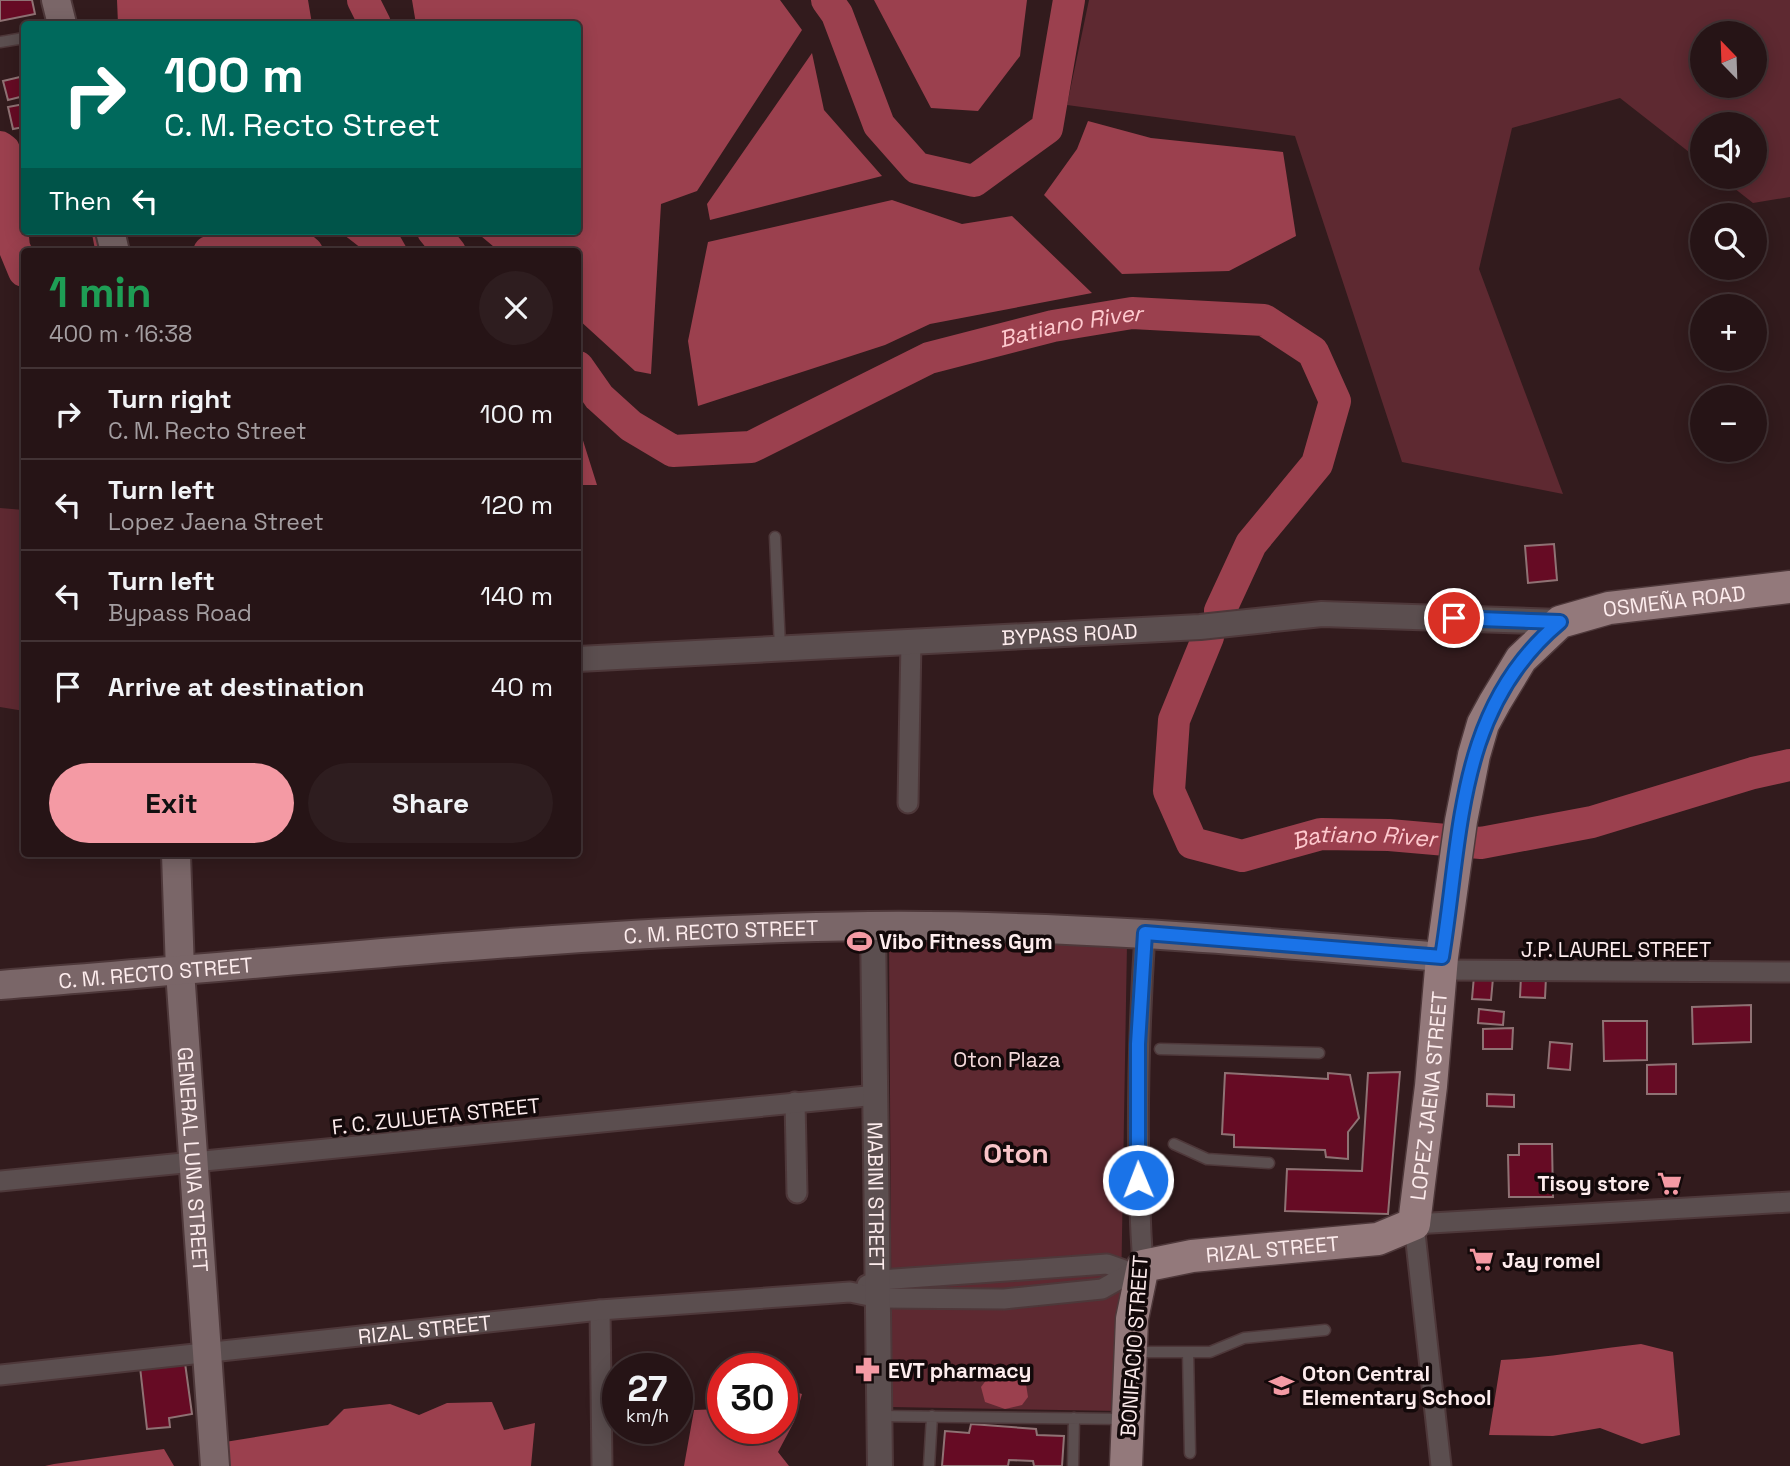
<!DOCTYPE html>
<meta charset="utf-8">
<style>
:root{--surface:#261416;--page:#2e1d1f;--text:#f1f3f6;--muted:#a49ea1;--line:#423335;--accent:#f49aa4}
body{margin:0;font-family:"Space Grotesk",sans-serif;background:var(--page);color:var(--text);height:100vh;display:flex;flex-direction:column;font-size:26px;white-space:nowrap}
*{box-sizing:border-box;margin:0}
p{font-size:23px;color:var(--muted)}
.icon{flex:none;width:38px;height:38px;fill:none;stroke:currentColor;stroke-width:2;stroke-linecap:round;stroke-linejoin:round}
.map{position:relative;flex:1;overflow:hidden}
.details{position:absolute;left:21px;top:248px;width:560px;height:609px;display:flex;flex-direction:column;background:var(--surface);border-radius:7px;box-shadow:0 4px 18px #0003,0 0 0 2px var(--line)}
.details>*{flex:none}
.hud{position:absolute;left:21px;top:21px;width:560px;height:214px;border-radius:7px;box-shadow:0 4px 18px #0003,0 0 0 2px var(--line);background:#00695c;color:#fff;overflow:hidden}
.needle{width:46px;rotate:337deg}
.buttons{position:absolute;left:1690px;top:21px;display:grid;gap:14px}
.buttons a{display:grid;place-items:center;width:77px;height:77px;border-radius:50%;background:var(--surface);box-shadow:0 4px 18px #0003,0 0 0 2px var(--line);font-size:35px}
.speed{position:absolute;left:602px;top:1353px;display:flex;gap:14px;font-size:35px;font-weight:700;text-align:center}
.speed>*{display:grid;place-content:center;width:91px;height:91px;border-radius:50%;background:var(--surface);box-shadow:0 4px 18px #0003,0 0 0 2px var(--line);line-height:1}
.speed small{font-size:18px;font-weight:400}
.speed .limit{border:10px solid #d22;background:#fff;color:#111}
.pin{position:absolute;display:grid;place-items:center;width:60px;height:60px;color:#fff;margin:-30px;border:4px solid #fff;border-radius:50%;box-shadow:0 2px 7px #0007}
.me{position:absolute;width:77px;margin:-38px;rotate:359deg;stroke-linejoin:round;filter:drop-shadow(0 0 5px #0008)}
.turn{display:flex;align-items:center;gap:24px;height:147px;padding:0 28px;font-size:32px}
.turn .icon{width:91px;height:91px;stroke-width:2.5}
.turn b{display:block;font-size:49px;line-height:60px}
.then{display:flex;align-items:center;height:66px;padding:0 28px;background:#0003;gap:14px;font-size:26px}
.round{display:grid;place-items:center;flex:none;width:74px;height:74px;border-radius:37px;background:var(--page)}
.headline{display:flex;align-items:center;justify-content:space-between;height:119px;padding:0 28px}
h1{font-size:42px;font-weight:700;line-height:52px;color:#1e9e55}
.cta{display:flex;gap:14px;margin-top:auto;padding:14px 28px}
.cta a{flex:1;height:80px;border-radius:42px;background:var(--accent);color:#111;font-size:28px;font-weight:700;line-height:80px;text-align:center}
.cta a+a{background:var(--page);color:var(--text)}
ul{padding:0;list-style:none}
li{display:flex;align-items:center;gap:21px;height:91px;padding:0 28px;border-top:2px solid var(--line)}
li div{flex:1}
li b{display:block;font-size:26px}
li em{font-style:normal}
.map>svg:first-child{display:block}
.green{fill:#5e2931;fill-rule:evenodd}
.water{fill:#9b404e}
.lines{fill:none;stroke-linecap:round;stroke-linejoin:round}
.stream{stroke:#9b404e;stroke-width:5}
.river{stroke:#9b404e;stroke-width:32}
.building{fill:#660b24;stroke:#8f7274;stroke-width:2}
.service-casing{stroke:#4e383a;stroke-width:13}
.minor-casing{stroke:#4e383a;stroke-width:23}
.tertiary-casing{stroke:#4e383a;stroke-width:28}
.secondary-casing{stroke:#4e383a;stroke-width:32}
.primary-casing{stroke:#4e383a;stroke-width:35}
.service{stroke:#5b4e4f;stroke-width:10}
.minor{stroke:#5b4e4f;stroke-width:19}
.tertiary{stroke:#5b4e4f;stroke-width:24}
.secondary{stroke:#7a6668;stroke-width:28}
.primary{stroke:#93797b;stroke-width:32}
.route-casing{stroke:#114b97;stroke-width:18}
.route{stroke:#1a73e8;stroke-width:12}
.labels{text-anchor:middle;dominant-baseline:central;stroke-width:7;stroke-linejoin:round;paint-order:stroke}
.street-label{font-size:21px;fill:#fdeced;stroke:#13090a}
.poi-label{font-size:21px;font-weight:bold;fill:#fdeced;stroke:#13090a;text-anchor:start}
.park-label{font-size:21px;fill:#f4d9db;stroke:#13090a}
.water-label{font-size:23px;font-style:italic;fill:#fec9ce;stroke:#13090a}
.district-label{font-size:28px;font-weight:bold;fill:#f8c4c8;stroke:#13090a}
</style>
<div class="map">
<svg width="1790" height="1466" viewBox="0 0 1790 1466">
<rect width="100%" height="100%" fill="#321b1d"/>
<path class="green" d="M 1089,0 L 1790,0 L 1790,197 L 1753,203 L 1720,177 L 1755,177 L 1755,124 L 1703,124 L 1703,163 L 1620,98 L 1512,128 L 1479,269 L 1563,494 L 1402,462 L 1295,136 L 1067,105 ZM 1703,33 L 1755,33 L 1755,86 L 1703,86 Z
M 0,508 L 24,510 L 24,711 L 0,707 Z
M 889,937 L 1127,944 L 1119,1411 L 892,1407 Z"/>
<path class="water" d="M 117,0 L 308,0 L 312,24 L 118,24 Z
M 412,0 L 780,0 L 802,30 L 697,191 L 661,204 L 651,374 L 635,371 L 578,319 L 578,252 L 500,252 L 475,231 L 578,231 L 578,24 L 416,24 Z
M 874,0 L 1027,0 L 1020,56 L 978,111 L 931,108 Z
M 812,53 L 824,110 L 882,176 L 710,220 L 707,204 Z
M 1088,121 L 1151,138 L 1283,152 L 1296,236 L 1229,271 L 1122,274 L 1044,195 L 1077,149 Z
M 892,200 L 962,224 L 1012,216 L 1092,293 L 930,324 L 885,345 L 698,406 L 688,341 L 708,242 Z
M 339,231 L 397,231 L 409,252 L 366,252 Z
M 578,426 L 580,431 L 597,485 L 578,485 Z
M 1641,1344 L 1673,1352 L 1680,1435 L 1642,1444 L 1600,1428 L 1553,1436 L 1489,1435 L 1501,1360 C 1548,1358 1594,1349 1641,1344 Z
M 998,1374 L 1012,1375 L 1026,1384 L 1028,1397 L 1022,1405 L 1005,1409 L 985,1402 L 981,1387 L 987,1379 Z
M 786,1389 L 802,1394 L 794,1422 L 778,1452 L 789,1466 L 684,1466 L 694,1410 L 723,1409 L 723,1428 L 782,1428 L 782,1393 Z
M 492,1402 L 504,1430 L 535,1423 L 531,1466 L 227,1466 L 225,1442 L 328,1425 L 344,1409 L 390,1404 L 419,1415 L 447,1403 Z
M 164,1449 L 174,1466 L 45,1466 L 54,1464 Z"/>
<g class="lines">
<path class="stream" d="M 94,231 L 98,252"/>
<g class="river">
<path d="M 363,0 L 375,24"/>
<path d="M 827,0 L 837,14 L 879,125 L 917,168 L 974,181 L 1047,128 L 1069,0"/>
<path d="M 0,147 L 4,150 L 14,247 L 24,271"/>
<path d="M 433,231 L 450,252"/>
<path d="M 209,252 C 242,243 278,227 307,252"/>
<path id="s1" d="M 578,367 L 599,397 L 631,426 L 673,451 L 751,447 L 929,358 L 1053,326 L 1132,313 L 1264,320 L 1313,352 L 1335,401 L 1317,464 L 1251,544 L 1220,611"/>
<path id="s2" d="M 1208,637 L 1174,720 L 1169,791 L 1192,843 L 1242,856 L 1321,834 L 1389,835 L 1481,843 L 1592,822 L 1753,773 L 1790,765"/>
</g>
</g>
<path class="building" d="M 0,0 L 32,0 L 35,14 L 0,21 Z
M 24,76 L 24,96 L 8,100 L 3,81 Z
M 24,104 L 24,127 L 13,129 L 8,107 Z
M 1554,544 L 1557,580 L 1528,583 L 1525,546 Z
M 1474,976 L 1493,978 L 1491,1000 L 1472,999 Z
M 1521,976 L 1546,977 L 1545,998 L 1520,997 Z
M 1751,1005 L 1751,1042 L 1693,1044 L 1692,1007 Z
M 1479,1009 L 1504,1012 L 1503,1025 L 1478,1023 Z
M 1603,1021 L 1647,1021 L 1647,1060 L 1604,1061 Z
M 1513,1028 L 1512,1049 L 1483,1049 L 1483,1029 Z
M 1550,1042 L 1572,1044 L 1570,1070 L 1548,1068 Z
M 1676,1064 L 1676,1094 L 1647,1094 L 1647,1065 Z
M 1400,1072 L 1388,1214 L 1285,1211 L 1287,1169 L 1362,1171 L 1368,1073 Z
M 1225,1073 L 1328,1079 L 1328,1073 L 1350,1075 L 1359,1118 L 1348,1132 L 1348,1159 L 1326,1157 L 1325,1150 L 1234,1147 L 1234,1135 L 1222,1134 Z
M 1487,1094 L 1514,1095 L 1514,1107 L 1487,1106 Z
M 1519,1144 L 1552,1144 L 1553,1197 L 1509,1197 L 1508,1155 L 1519,1155 Z
M 185,1363 L 192,1414 L 169,1418 L 170,1427 L 147,1429 L 140,1367 Z
M 971,1424 L 1036,1429 L 1037,1435 L 1064,1436 L 1062,1466 L 1034,1466 L 1033,1461 L 1009,1460 L 1008,1466 L 942,1466 L 945,1431 L 969,1433 Z"/>
<g class="lines">
<defs>
<path id="service" d="M 0,42 L 24,38
M 775,537 L 780,648
M 1160,1049 L 1319,1053
M 1174,1144 L 1207,1159 L 1269,1163
M 1134,1352 L 1210,1352 L 1244,1338 L 1325,1330
M 1188,1352 L 1190,1453
M 880,1416 L 1124,1419
M 929,1466 L 932,1416
M 1073,1466 L 1074,1418"/>
<g id="minor">
<path d="M 908,803 L 911,641"/>
<path d="M 1441,970 L 1790,972"/>
<path d="M 795,1102 L 797,1193"/>
<path d="M 0,1181 L 877,1095"/>
<path d="M 867,1285 L 880,1280 L 1107,1264 L 1130,1272"/>
<path d="M 600,1310 L 602,1466"/>
<path id="s3" d="M 0,1375 L 600,1310 L 850,1292 L 879,1298 L 1004,1299 L 1102,1289 L 1143,1266 C 1135,1155 1138,1044 1145,933"/>
<path d="M 1441,1466 L 1414,1224 L 1790,1202"/>
</g>
<g id="tertiary">
<path id="s4" d="M 578,659 L 1200,627 L 1322,614 L 1560,622"/>
<path id="s5" d="M 873,926 L 880,1466"/>
</g>
<g id="secondary">
<path d="M 56,0 L 62,24"/>
<path d="M 110,231 L 115,252"/>
<path id="s6" d="M 176,854 L 180,971 L 215,1466"/>
<path id="s7" d="M 0,985 C 289,963 579,930 869,926 C 1061,924 1251,941 1442,957"/>
</g>
<g id="primary">
<path id="s8" d="M 1126,1466 L 1132,1319 L 1143,1266 L 1192,1256 L 1378,1239 L 1414,1224 L 1431,1086 L 1442,957 L 1461,821 L 1474,755 L 1483,724 L 1495,702 L 1521,659 L 1560,622 L 1609,608 L 1790,587"/>
</g>
</defs>
<use href="#service" class="service-casing"/>
<use href="#minor" class="minor-casing"/>
<use href="#tertiary" class="tertiary-casing"/>
<use href="#secondary" class="secondary-casing"/>
<use href="#primary" class="primary-casing"/>
<use href="#service" class="service"/>
<use href="#minor" class="minor"/>
<use href="#tertiary" class="tertiary"/>
<use href="#secondary" class="secondary"/>
<use href="#primary" class="primary"/>
</g>
<g class="lines">
<defs>
<path id="route" d="M 1138,1180 L 1138,1044 L 1145,933 L 1442,957 C 1462,835 1456,708 1560,622 L 1454,618"/>
</defs>
<use href="#route" class="route-casing"/>
<use href="#route" class="route"/>
</g>
<defs>
<symbol id="stadium-bare" viewBox="-9 -9 18 18"><path d="M0-5a6.5 5 0 1 0 0 10a6.5 5 0 1 0 0-10ZM-3.5-1.8h7v3.6h-7Z" fill="#f49aa4" stroke="#13090a" stroke-width="2.5" paint-order="stroke"/></symbol>
<symbol id="supermarket-bare" viewBox="-9 -9 18 18"><path d="M-6-5.5h2.5l.6 2H6L4.5 2H-2.5L-4.4-4H-6ZM-1.5 3.2a1.3 1.3 0 1 0 .1 0ZM3 3.2a1.3 1.3 0 1 0 .1 0Z" fill="#f49aa4" stroke="#13090a" stroke-width="2.5" paint-order="stroke"/></symbol>
<symbol id="pharmacy-bare" viewBox="-9 -9 18 18"><path d="M-2-6h4v4h4v4h-4v4h-4v-4h-4v-4h4Z" fill="#f49aa4" stroke="#13090a" stroke-width="2.5" paint-order="stroke"/></symbol>
<symbol id="school-bare" viewBox="-9 -9 18 18"><path d="M0-5L7-2L0 1L-7-2ZM-4 1L0 2.5L4 1V4Q0 6-4 4Z" fill="#f49aa4" stroke="#13090a" stroke-width="2.5" paint-order="stroke"/></symbol>
</defs>
<g fill-rule="evenodd">
<use href="#stadium-bare" x="842" y="924" width="35" height="35"/>
<use href="#supermarket-bare" x="1652" y="1166" width="35" height="35"/>
<use href="#supermarket-bare" x="1464" y="1242" width="35" height="35"/>
<use href="#pharmacy-bare" x="850" y="1352" width="35" height="35"/>
<use href="#school-bare" x="1264" y="1368" width="35" height="35"/>
</g>
<g class="labels">
<g class="street-label">
<text stroke="none"><textPath href="#s8" startOffset="1228">OSMEÑA ROAD</textPath></text>
<text stroke="none"><textPath href="#s4" startOffset="492">BYPASS ROAD</textPath></text>
<text stroke="none"><textPath href="#s7" startOffset="723">C. M. RECTO STREET</textPath></text>
<text x="1616" y="949">J.P. LAUREL STREET</text>
<text stroke="none"><textPath href="#s7" startOffset="156">C. M. RECTO STREET</textPath></text>
<text stroke="none"><textPath href="#s8" startOffset="606">LOPEZ JAENA STREET</textPath></text>
<text transform="translate(436 1116) rotate(-6)">F. C. ZULUETA STREET</text>
<text stroke="none"><textPath href="#s6" startOffset="306">GENERAL LUNA STREET</textPath></text>
<text stroke="none"><textPath href="#s5" startOffset="270">MABINI STREET</textPath></text>
<text stroke="none"><textPath href="#s8" startOffset="332">RIZAL STREET</textPath></text>
<text stroke="none"><textPath href="#s3" startOffset="427">RIZAL STREET</textPath></text>
<text transform="translate(1134 1346) rotate(-86)">BONIFACIO STREET</text>
</g>
<g class="poi-label">
<text x="879" y="941">Vibo Fitness Gym</text>
<text x="1650" y="1183" text-anchor="end">Tisoy store</text>
<text x="1502" y="1260">Jay romel</text>
<text x="888" y="1370">EVT pharmacy</text>
<text x="1302" y="1373">Oton Central<tspan x="1302" dy="24">Elementary School</tspan></text>
</g>
<g class="park-label">
<text x="1007" y="1059">Oton Plaza</text>
</g>
<g class="water-label">
<text stroke="none"><textPath href="#s1" startOffset="551">Batiano River</textPath></text>
<text stroke="none"><textPath href="#s2" startOffset="394">Batiano River</textPath></text>
</g>
<g class="district-label">
<text x="1016" y="1153">Oton</text>
</g>
</g>
</svg>
<div class="buttons">
<a><svg class="needle" viewBox="-14 -14 28 28"><path d="M0-13l5 13h-10z" fill="#e53935"/><path d="M0 13l5-13h-10z" fill="#a49ea1"/></svg></a>
<a><svg class="icon" aria-label="sound" viewBox="0 0 24 24"><path d="M4 9h4l5-4v14l-5-4H4zM17 9q2 3 0 6"/></svg></a>
<a><svg class="icon" aria-label="search" viewBox="0 0 24 24"><circle cx="10" cy="10" r="6"/><path d="M15 15l6 6"/></svg></a>
<a>+</a>
<a>−</a>
</div>
<div class="speed"><div>27<small>km/h</small></div><div class="limit">30</div></div>
<div class="pin" style="left:1454px;top:618px;background:#d93025"><svg class="icon" aria-label="arrive" viewBox="0 0 24 24"><path d="M6 21V4h12l-3 4 3 4H6"/></svg></div>
<svg class="me" style="left:1138px;top:1180px" viewBox="-20 -20 40 40"><circle r="17" fill="#1a73e8" stroke="#fff" stroke-width="3"/><path d="M0-11L8 9 0 5-8 9z" fill="#fff"/></svg>
<div class="hud">
<div class="turn"><svg class="icon" aria-label="right" viewBox="0 0 24 24"><path d="M7 20v-9h11M14 6l5 5-5 5"/></svg><div><b>100 m</b>C. M. Recto Street</div></div>
<div class="then">Then<svg class="icon" aria-label="left" viewBox="0 0 24 24"><path d="M17 20v-9H6M10 6l-5 5 5 5"/></svg></div>
</div>
<section class="details">
<div class="headline"><div><h1>1 min</h1><p>400 m · 16:38</p></div><a class="round"><svg class="icon" aria-label="close" viewBox="0 0 24 24"><path d="M6 6l12 12M18 6L6 18"/></svg></a></div>
<ul>
<li><svg class="icon" aria-label="right" viewBox="0 0 24 24"><path d="M7 20v-9h11M14 6l5 5-5 5"/></svg><div><b>Turn right</b><p>C. M. Recto Street</p></div><em>100 m</em></li>
<li><svg class="icon" aria-label="left" viewBox="0 0 24 24"><path d="M17 20v-9H6M10 6l-5 5 5 5"/></svg><div><b>Turn left</b><p>Lopez Jaena Street</p></div><em>120 m</em></li>
<li><svg class="icon" aria-label="left" viewBox="0 0 24 24"><path d="M17 20v-9H6M10 6l-5 5 5 5"/></svg><div><b>Turn left</b><p>Bypass Road</p></div><em>140 m</em></li>
<li><svg class="icon" aria-label="arrive" viewBox="0 0 24 24"><path d="M6 21V4h12l-3 4 3 4H6"/></svg><div><b>Arrive at destination</b></div><em>40 m</em></li>
</ul>
<div class="cta"><a>Exit</a><a>Share</a></div>
</section>
</div>
